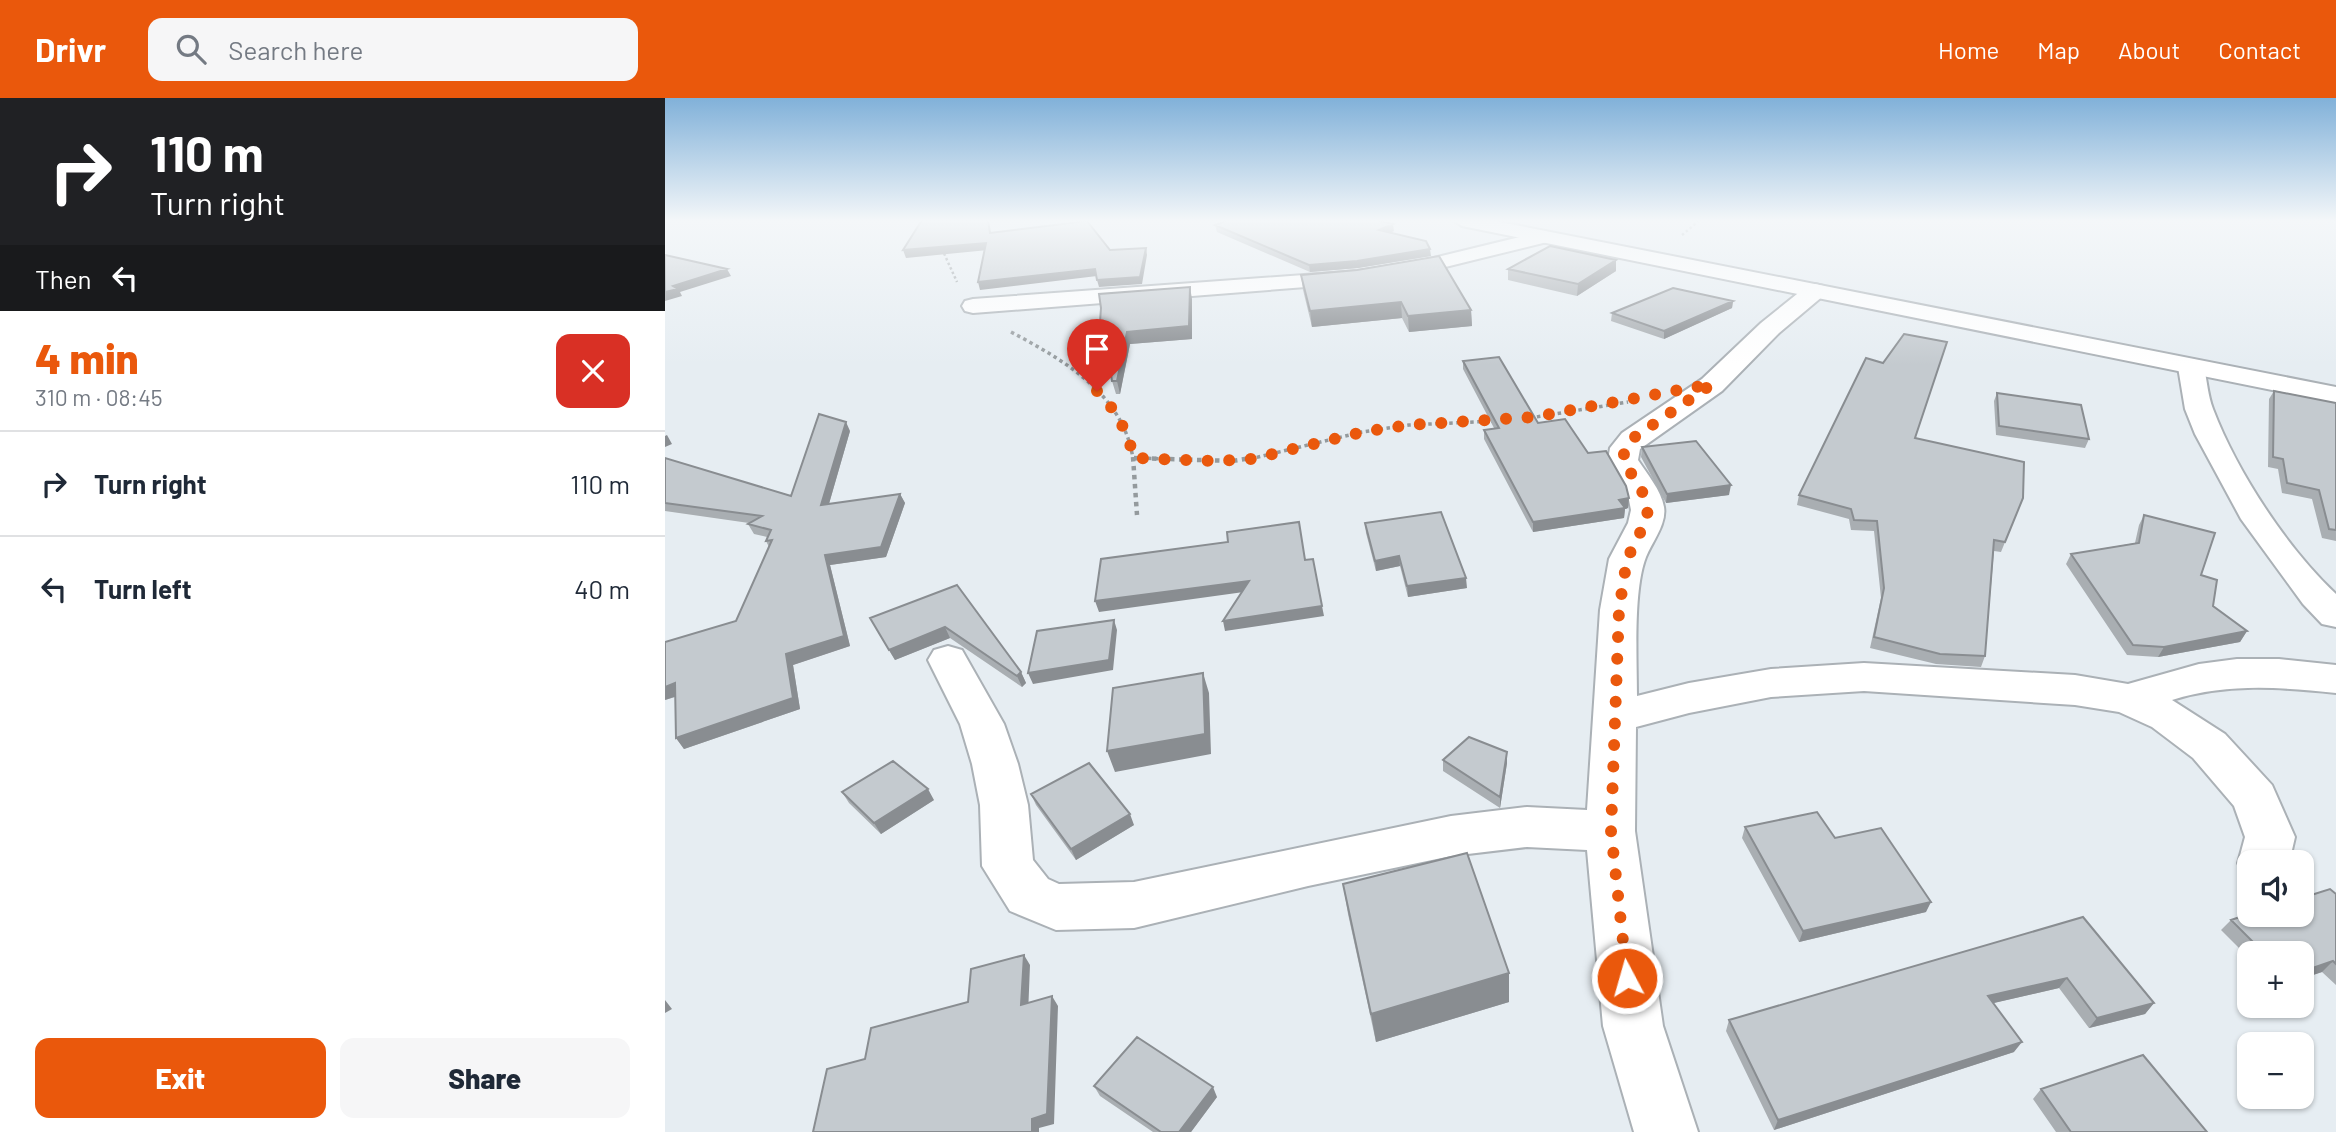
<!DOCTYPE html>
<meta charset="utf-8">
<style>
:root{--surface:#fff;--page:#f6f6f7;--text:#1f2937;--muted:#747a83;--line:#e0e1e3;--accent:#ea580c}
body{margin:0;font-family:Barlow,sans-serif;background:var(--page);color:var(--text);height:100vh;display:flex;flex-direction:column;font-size:26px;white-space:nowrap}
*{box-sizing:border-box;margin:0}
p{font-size:23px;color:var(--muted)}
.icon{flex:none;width:38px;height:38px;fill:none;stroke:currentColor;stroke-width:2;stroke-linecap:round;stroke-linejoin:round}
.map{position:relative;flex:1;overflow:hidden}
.details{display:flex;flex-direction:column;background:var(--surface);width:665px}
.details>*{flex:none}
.banner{background:#202124;color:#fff;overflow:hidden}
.buttons{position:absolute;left:1572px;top:752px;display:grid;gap:14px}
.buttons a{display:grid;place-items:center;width:77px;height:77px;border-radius:14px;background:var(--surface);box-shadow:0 2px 5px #0004;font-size:35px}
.pin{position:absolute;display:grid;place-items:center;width:60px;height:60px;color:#fff;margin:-72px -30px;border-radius:50% 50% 50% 0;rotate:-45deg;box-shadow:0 0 7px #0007}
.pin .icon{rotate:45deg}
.me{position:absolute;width:77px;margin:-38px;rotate:354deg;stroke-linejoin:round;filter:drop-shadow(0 0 5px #0008)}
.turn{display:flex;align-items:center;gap:24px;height:147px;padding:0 35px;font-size:32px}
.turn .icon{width:91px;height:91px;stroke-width:2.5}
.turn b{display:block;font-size:49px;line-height:60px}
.then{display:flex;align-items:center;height:66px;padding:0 35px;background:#0003;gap:14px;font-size:26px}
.round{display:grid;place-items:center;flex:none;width:74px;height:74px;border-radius:14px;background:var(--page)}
.overview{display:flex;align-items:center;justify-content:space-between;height:119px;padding:0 35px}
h1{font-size:42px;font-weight:800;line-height:52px;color:var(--accent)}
.cta{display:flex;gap:14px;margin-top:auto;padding:14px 35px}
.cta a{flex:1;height:80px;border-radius:14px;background:var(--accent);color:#fff;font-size:28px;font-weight:800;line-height:80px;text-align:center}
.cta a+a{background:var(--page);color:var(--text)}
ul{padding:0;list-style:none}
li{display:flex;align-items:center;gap:21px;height:105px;padding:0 35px;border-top:2px solid var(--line)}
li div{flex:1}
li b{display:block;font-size:26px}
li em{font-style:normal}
header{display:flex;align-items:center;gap:42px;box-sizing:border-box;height:98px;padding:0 35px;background:var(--accent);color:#fff}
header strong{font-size:33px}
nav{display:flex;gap:38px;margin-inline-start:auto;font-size:24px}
.search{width:490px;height:63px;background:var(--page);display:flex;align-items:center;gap:18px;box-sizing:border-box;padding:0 24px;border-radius:14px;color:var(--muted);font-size:26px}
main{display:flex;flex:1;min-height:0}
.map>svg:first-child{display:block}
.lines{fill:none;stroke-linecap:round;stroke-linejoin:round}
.minor-casing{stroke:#abb1b6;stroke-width:4}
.primary-casing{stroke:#abb1b6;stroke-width:4}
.path-far2{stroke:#949a9d;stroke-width:2.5;stroke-dasharray:2.5 2.5;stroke-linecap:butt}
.path-far1{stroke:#949a9d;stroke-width:3.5;stroke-dasharray:3.5 3.5;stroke-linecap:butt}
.path{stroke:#949a9d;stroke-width:4.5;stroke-dasharray:4.5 4.5;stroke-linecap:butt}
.minor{fill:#fff;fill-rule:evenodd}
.primary{fill:#fff;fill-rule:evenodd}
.wall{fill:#a9aeb2}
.shaded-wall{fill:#898d91}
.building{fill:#c4cacf;stroke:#898d91;stroke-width:2}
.route{stroke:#ea580c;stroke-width:12;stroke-dasharray:0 21.6}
</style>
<header>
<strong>Drivr</strong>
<div class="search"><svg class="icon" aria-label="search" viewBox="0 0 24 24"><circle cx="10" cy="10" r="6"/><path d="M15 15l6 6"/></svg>Search here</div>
<nav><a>Home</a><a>Map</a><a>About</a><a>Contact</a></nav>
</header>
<main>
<section class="details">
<div class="banner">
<div class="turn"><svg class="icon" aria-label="right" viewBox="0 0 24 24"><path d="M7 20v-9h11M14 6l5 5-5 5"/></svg><div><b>110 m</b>Turn right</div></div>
<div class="then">Then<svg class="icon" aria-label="left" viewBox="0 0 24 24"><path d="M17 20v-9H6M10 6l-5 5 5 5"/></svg></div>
</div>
<div class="overview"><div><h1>4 min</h1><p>310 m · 08:45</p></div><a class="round" style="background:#d93025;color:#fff"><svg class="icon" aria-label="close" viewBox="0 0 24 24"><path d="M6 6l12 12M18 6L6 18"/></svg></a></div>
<ul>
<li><svg class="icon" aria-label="right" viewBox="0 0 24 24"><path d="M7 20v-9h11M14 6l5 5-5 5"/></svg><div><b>Turn right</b></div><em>110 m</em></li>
<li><svg class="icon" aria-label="left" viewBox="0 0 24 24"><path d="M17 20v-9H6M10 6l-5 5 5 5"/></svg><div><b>Turn left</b></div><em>40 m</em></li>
</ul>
<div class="cta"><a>Exit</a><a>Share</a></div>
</section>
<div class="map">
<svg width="1671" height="1034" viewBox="0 0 1671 1034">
<rect width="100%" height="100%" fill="#e6edf2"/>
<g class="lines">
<defs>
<path id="minor" d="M 879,133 L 886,135 L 889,139 L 886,143 L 756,175 L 693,185 L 308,215 L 300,213 L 297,208 L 300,203 L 308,201 L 693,173 L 756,163 Z
M 1150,186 L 1158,188 L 1161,193 L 1158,198 L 1114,235 L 1057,293 L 975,351 L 973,362 C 982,376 996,392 999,409 C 1002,426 987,444 981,459 C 968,492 972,561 972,598 L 1024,585 L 1106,571 L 1199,565 L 1410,577 L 1463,586 L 1534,566 L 1572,561 L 1614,561 L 1671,567 L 1671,595 C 1614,589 1562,585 1507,602 L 1560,636 L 1607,687 L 1630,739 L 1624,765 L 1584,765 L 1584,781 L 1580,780 L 1573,765 L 1580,739 L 1569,708 L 1528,660 L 1487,629 L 1454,614 L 1410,607 L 1199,593 L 1106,599 L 1024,615 L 971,629 L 970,733 L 998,928 L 1033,1034 L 969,1034 L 938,928 L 922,752 L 862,749 L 786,758 L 643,788 L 469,830 L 391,832 L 345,813 L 317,768 L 315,707 L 307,666 L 295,626 L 263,562 L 269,552 L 283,548 L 297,552 L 339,626 L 353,666 L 363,707 L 368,762 L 383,781 L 394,786 L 469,784 L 786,718 L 862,709 L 922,712 L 935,512 L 944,461 L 963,425 L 966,412 L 963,397 L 943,362 L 945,350 L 957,335 L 1037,281 L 1096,225 L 1142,188 Z
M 1526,261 L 1535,263 L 1539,269 C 1542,283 1543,298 1548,311 C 1572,374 1622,450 1671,496 L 1671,529 L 1657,526 L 1638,506 L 1576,421 L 1530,336 L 1520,311 L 1513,269 L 1517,263 Z"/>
<path id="primary" d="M 788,122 L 825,122 L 1671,289 L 1671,305 L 797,128 Z"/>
</defs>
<use href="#minor" class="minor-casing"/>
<use href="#primary" class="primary-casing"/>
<path class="path-far2" d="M 1017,137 L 1035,122
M 277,151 L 292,184"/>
<path class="path-far1" d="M 346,234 C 399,262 459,297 468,361
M 865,320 L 963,304
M 469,360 L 507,361
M 585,361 L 697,334 L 744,327 L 831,323"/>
<path class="path" d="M 468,359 L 472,417
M 469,360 L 567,363 L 593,359"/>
<use href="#minor" class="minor"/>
<use href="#primary" class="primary"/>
</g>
<path class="wall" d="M 550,127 L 729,133 L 725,135 L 766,158 L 693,170 L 645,174 L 552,134 Z
M 843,171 L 951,173 L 912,198 L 843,182 Z
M 636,177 L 806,212 L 807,228 L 744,234 L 737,220 L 647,229 L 638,192 Z
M 527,201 L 527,241 L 465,246 L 455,296 L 451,296 L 447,283 L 442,249 L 437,249 L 434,237 Z
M 1068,203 L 1067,210 L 999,241 L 946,223 L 947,215 Z
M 798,263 L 873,325 L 923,355 L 964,400 L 963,410 L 960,411 L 959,420 L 868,434 L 819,341 L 819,332 L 829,330 L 798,271 Z
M 1609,293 L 1671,305 L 1671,443 L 1657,440 L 1647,401 L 1617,395 L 1613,371 L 1603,369 L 1604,301 Z
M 1332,295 L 1424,341 L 1420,350 L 1331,337 L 1329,303 Z
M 185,333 L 164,406 L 235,396 L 240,405 L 221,459 L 165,467 L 185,548 L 128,567 L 135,611 L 19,651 L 11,640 L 10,599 L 0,602 L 71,523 L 104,449 L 101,443 L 102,439 L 89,436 L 83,426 L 84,425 L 0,413 L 0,360 L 126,398 Z
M 1250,340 L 1358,400 L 1336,454 L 1329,453 L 1320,558 L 1316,569 L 1271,566 L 1205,550 L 1216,500 L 1209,433 L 1186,432 L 1184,421 L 1132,407 L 1134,397 Z
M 977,349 L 1064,397 L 1001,405 L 976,359 Z
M 1479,417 L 1536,477 L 1548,508 L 1582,533 L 1575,544 L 1493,559 L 1462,557 L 1401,466 L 1406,456 L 1470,445 L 1474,427 Z
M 700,425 L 802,490 L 743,499 L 735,468 L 711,473 L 701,435 Z
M 292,487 L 356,574 L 361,585 L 357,589 L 285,540 L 230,562 L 211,531 Z
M 778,662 L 842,665 L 835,710 L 778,673 Z
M 177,694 L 269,702 L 216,736 L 184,705 Z
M 366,696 L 469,727 L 411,762 L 371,707 Z
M 1080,729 L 1170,740 L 1261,814 L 1134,844 L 1077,740 Z
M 678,786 L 844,875 L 844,904 L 711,944 L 683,816 Z
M 1671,796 L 1671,887 L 1657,874 L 1636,881 L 1636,856 L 1584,856 L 1584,860 L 1556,832 L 1566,822 L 1581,817 L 1574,811 L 1583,800 L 1584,817 L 1643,798 Z
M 1418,819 L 1489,905 L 1480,916 L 1424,930 L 1394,890 L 1328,905 L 1349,954 L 1109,1032 L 1061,933 L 1064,922 Z
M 429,988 L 552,999 L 526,1034 L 488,1034 L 435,998 Z
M 1376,991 L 1542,1034 L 1391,1034 L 1368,1001 Z"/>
<path class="shaded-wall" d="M 728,126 L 729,133 L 714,139 L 714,132 Z
M 321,145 L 323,152 L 241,160 L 238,152 Z
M 481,150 L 482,157 L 477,186 L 434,189 L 432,182 Z
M 765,151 L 766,158 L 693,170 L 645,174 L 644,167 Z
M 951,162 L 951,173 L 912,198 L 913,186 Z
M 62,171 L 66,178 L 15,194 L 17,198 L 0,203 L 0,194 L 8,188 Z
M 430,171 L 432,178 L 315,192 L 313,184 Z
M 525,189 L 527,201 L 527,241 L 465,246 L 455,296 L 452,283 L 462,234 Z
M 1068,203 L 1067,210 L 999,241 L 999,233 Z
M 736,204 L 737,220 L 647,229 L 645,213 Z
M 806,212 L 807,228 L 744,234 L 743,218 Z
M 440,236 L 443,248 L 437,249 L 434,237 Z
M 181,324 L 185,333 L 161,416 L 156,407 Z
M 2,337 L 7,346 L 0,349 L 0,338 Z
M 1066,387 L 1064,397 L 1001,405 L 1002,396 Z
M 235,396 L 240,405 L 221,459 L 165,467 L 185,548 L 128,567 L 135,611 L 19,651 L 11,640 L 121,556 L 160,457 Z
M 964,400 L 963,410 L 960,411 L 959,420 L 868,434 L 868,424 L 954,402 Z
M 734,458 L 735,468 L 711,473 L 710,463 Z
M 801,480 L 802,490 L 743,499 L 742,488 Z
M 584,483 L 586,493 L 434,514 L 430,503 Z
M 657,508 L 659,518 L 560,533 L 558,523 Z
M 449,522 L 452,532 L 448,572 L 368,586 L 363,575 Z
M 280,529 L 285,540 L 230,562 L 224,552 Z
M 1582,533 L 1575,544 L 1493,559 L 1499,549 Z
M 356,574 L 361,585 L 357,589 L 352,578 Z
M 538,575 L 544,595 L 546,656 L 450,674 L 442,653 Z
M 10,585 L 18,596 L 0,602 L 0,589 Z
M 842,654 L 842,665 L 835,710 L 835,699 Z
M 263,691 L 269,702 L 216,736 L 209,725 Z
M 465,716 L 469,727 L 411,762 L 406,751 Z
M 1266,804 L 1261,814 L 1134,844 L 1138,833 Z
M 359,857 L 365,867 L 363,917 L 356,907 Z
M 1668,863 L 1657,874 L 1636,881 L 1636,874 Z
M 844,875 L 844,904 L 711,944 L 706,916 Z
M 1402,880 L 1394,890 L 1316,908 L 1323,898 Z
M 387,898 L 393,908 L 389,1026 L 374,1030 L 374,1034 L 367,1034 L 367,1021 Z
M 0,902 L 7,911 L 0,915 Z
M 1489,905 L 1480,916 L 1424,930 L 1432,920 Z
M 1357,944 L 1349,954 L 1109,1032 L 1113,1022 Z
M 548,989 L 552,999 L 526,1034 L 514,1034 Z"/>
<path class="building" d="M 257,122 L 323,122 L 325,135 L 422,123 L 445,152 L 481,150 L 475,179 L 432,182 L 430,171 L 313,184 L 321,145 L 238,152 Z
M 564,122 L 710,122 L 728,126 L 714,132 L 761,143 L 765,151 L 692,163 L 644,167 L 550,127 Z
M 885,148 L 951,162 L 913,186 L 843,171 Z
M 0,157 L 62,171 L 8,188 L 13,191 L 0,194 Z
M 774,158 L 806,212 L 743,218 L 736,204 L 645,213 L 636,177 L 692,172 Z
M 525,189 L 524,228 L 462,234 L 452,283 L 447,283 L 440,236 L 434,237 L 436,210 L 434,196 Z
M 1008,190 L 1068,203 L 999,233 L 947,215 Z
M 1239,236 L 1282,244 L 1250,340 L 1359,364 L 1358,400 L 1340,444 L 1329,442 L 1320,558 L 1275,556 L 1209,539 L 1219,490 L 1212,423 L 1189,422 L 1186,411 L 1134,397 L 1201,260 L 1218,265 Z
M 834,259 L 873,325 L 900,321 L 923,355 L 941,353 L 961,388 L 964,400 L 954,402 L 960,410 L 868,424 L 819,332 L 834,330 L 798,263 Z
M 1609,293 L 1671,305 L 1671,432 L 1664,431 L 1654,392 L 1622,385 L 1618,361 L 1608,359 Z
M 1332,295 L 1416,307 L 1424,341 L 1334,328 Z
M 154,316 L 181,324 L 156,407 L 235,396 L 216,449 L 160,457 L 179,538 L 121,556 L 128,600 L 11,640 L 10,585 L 0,589 L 0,544 L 71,523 L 107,442 L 101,443 L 106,432 L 83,426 L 97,418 L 0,405 L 0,360 L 126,398 Z
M 1031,343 L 1066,387 L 1002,396 L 977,349 Z
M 776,414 L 801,480 L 742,488 L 734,458 L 710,463 L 700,425 Z
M 1479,417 L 1550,435 L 1536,477 L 1552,482 L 1548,508 L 1582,533 L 1499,549 L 1468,547 L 1406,456 L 1474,445 Z
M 634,424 L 640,462 L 648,461 L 657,508 L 558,523 L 584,483 L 430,503 L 436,461 L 563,444 L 562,434 Z
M 292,487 L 356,574 L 352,578 L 280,529 L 224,552 L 205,520 Z
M 449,522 L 444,562 L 363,575 L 372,533 Z
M 538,575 L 540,636 L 442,653 L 448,590 Z
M 804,639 L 842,654 L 835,699 L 778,662 Z
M 228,663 L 263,691 L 209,725 L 177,694 Z
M 424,665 L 465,716 L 406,751 L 366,696 Z
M 1152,714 L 1170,740 L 1216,730 L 1266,804 L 1138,833 L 1080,729 Z
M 802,755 L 844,875 L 706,916 L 678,786 Z
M 1636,791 L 1643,798 L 1665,791 L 1671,796 L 1671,866 L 1668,863 L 1636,874 L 1636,856 L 1600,856 L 1566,822 L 1584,816 L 1584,817 L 1636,817 Z
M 1418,819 L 1489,905 L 1432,920 L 1402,880 L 1323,898 L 1357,944 L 1113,1022 L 1064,922 Z
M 359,857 L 356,907 L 387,898 L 382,1016 L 367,1021 L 367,1034 L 148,1034 L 162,971 L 200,961 L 206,930 L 303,904 L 306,871 Z
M 472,939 L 548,989 L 514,1034 L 496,1034 L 429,988 Z
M 1478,957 L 1542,1034 L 1406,1034 L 1376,991 Z"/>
<linearGradient id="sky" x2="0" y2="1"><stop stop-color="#81b1d9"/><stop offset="0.46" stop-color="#f4f7f9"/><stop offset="1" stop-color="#f4f7f9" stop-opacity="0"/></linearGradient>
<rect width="1671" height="267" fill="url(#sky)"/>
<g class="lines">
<path class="route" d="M 432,293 C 452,313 462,333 469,360 L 549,363 L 587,361 L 698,334 L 744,327 L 869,319 L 1047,286 L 967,341 L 960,350 L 958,362 L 979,397 L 983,412 L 980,425 L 962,461 L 954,512 L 946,733 L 962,880"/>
</g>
</svg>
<div class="buttons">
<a><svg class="icon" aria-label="sound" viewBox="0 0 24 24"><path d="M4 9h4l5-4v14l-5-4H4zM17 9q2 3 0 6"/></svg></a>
<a>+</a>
<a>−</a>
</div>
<div class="pin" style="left:432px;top:293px;background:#d93025"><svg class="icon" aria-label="arrive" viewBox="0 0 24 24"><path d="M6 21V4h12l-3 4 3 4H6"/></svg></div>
<svg class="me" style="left:962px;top:880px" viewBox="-20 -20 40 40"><circle r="17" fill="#ea580c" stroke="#fff" stroke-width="3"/><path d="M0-11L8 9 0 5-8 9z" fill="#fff"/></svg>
</div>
</main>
